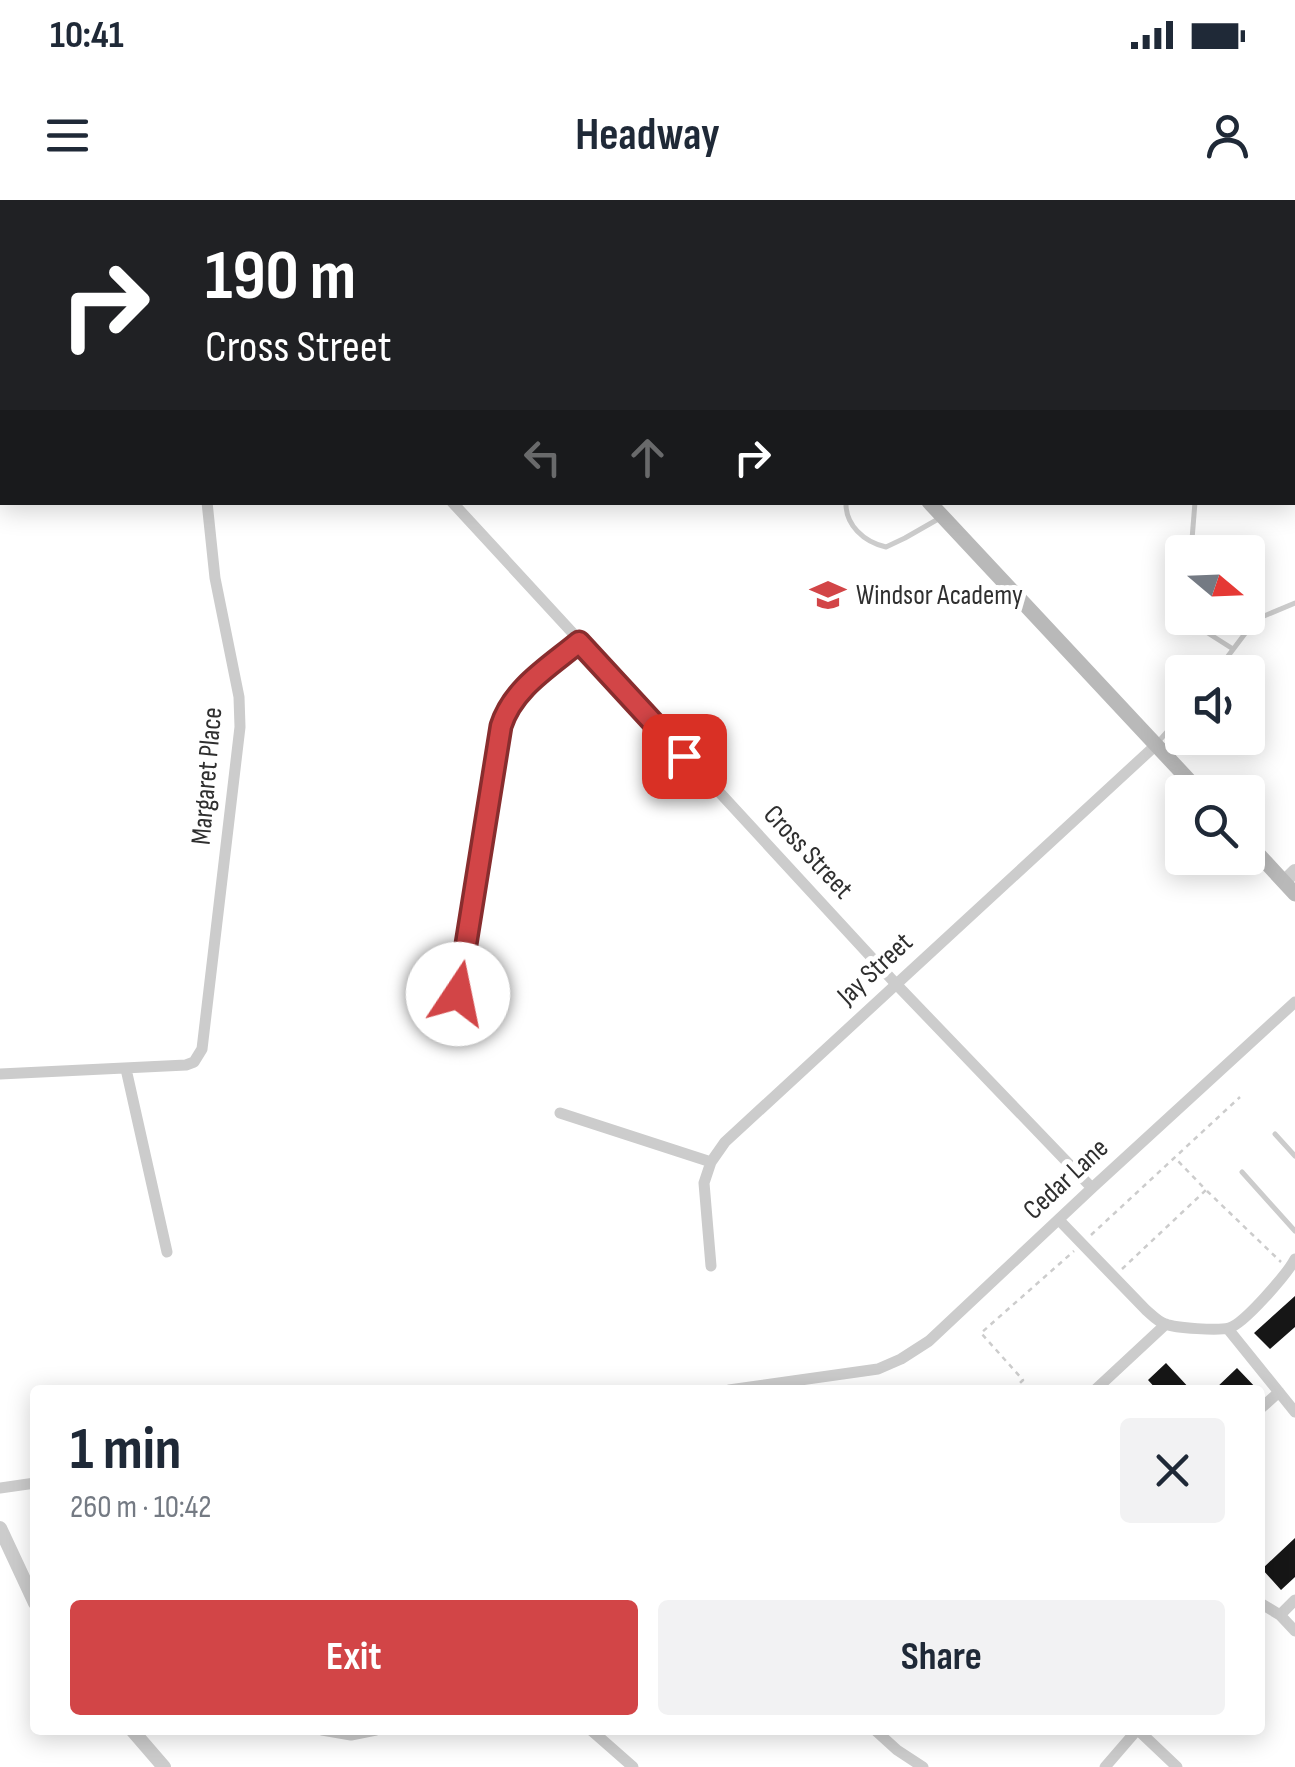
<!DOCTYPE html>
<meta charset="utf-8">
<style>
:root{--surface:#fff;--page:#f2f2f3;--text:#1f2937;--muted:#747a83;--accent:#d24547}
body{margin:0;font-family:"Sofia Sans Condensed",sans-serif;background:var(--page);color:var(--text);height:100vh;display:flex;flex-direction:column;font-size:38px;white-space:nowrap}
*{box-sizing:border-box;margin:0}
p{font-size:32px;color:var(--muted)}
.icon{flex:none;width:55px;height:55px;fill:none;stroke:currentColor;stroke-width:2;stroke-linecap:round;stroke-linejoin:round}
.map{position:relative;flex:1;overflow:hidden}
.details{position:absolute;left:30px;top:1185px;width:1235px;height:350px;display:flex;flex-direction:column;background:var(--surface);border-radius:10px;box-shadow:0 5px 25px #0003}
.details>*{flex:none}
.banner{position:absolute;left:0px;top:0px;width:1295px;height:305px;box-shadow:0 5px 25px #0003;background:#202124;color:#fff;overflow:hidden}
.needle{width:65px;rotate:109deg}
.buttons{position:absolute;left:1165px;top:335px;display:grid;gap:20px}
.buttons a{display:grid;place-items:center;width:100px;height:100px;border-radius:10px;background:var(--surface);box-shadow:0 5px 25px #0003;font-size:50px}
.pin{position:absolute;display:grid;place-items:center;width:85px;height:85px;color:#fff;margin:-42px;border-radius:20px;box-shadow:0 5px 15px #0006}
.me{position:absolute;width:110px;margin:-55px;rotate:11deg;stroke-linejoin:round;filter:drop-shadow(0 0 8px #0008)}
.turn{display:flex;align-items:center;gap:35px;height:210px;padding:0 40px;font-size:45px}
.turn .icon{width:130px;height:130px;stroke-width:2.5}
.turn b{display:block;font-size:70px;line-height:85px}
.lanes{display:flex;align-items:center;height:95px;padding:0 40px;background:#0003;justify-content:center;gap:50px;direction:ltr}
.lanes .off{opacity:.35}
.round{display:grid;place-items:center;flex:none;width:105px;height:105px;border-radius:10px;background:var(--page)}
.summary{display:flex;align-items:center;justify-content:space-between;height:170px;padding:0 40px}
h1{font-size:60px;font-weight:700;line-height:75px}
.cta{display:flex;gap:20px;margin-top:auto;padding:20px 40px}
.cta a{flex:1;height:115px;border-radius:10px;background:var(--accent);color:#fff;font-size:40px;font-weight:700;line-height:115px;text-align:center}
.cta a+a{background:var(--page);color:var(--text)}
.status{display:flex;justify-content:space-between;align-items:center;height:70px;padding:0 50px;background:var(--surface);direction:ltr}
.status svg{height:28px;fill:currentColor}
header{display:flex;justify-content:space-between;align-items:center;height:130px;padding:0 40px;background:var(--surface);font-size:45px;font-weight:700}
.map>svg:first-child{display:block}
.green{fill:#e4ebde}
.building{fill:#161616}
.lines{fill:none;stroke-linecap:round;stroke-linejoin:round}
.path{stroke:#ccc;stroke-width:2.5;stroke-dasharray:5 5;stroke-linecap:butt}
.service{stroke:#ccc;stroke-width:5}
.minor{stroke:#ccc;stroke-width:11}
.tertiary{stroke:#ccc;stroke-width:14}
.secondary{stroke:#b9b9b9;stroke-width:15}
.route-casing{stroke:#882d2e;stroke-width:25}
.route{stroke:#d24547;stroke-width:18}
.labels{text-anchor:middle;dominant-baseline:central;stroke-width:10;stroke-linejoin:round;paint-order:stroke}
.poi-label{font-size:28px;fill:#2f2f2f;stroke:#fff;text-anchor:start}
.street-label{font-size:28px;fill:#2f2f2f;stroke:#fff}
</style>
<div class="status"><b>10:41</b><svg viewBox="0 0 49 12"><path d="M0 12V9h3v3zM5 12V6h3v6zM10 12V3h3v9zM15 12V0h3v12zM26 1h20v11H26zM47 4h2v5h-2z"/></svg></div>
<header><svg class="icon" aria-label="menu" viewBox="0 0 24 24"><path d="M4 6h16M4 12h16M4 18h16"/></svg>Headway<svg class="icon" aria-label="person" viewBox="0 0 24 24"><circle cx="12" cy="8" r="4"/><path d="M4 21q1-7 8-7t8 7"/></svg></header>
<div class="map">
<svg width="1295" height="1567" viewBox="0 0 1295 1567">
<rect width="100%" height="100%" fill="#fff"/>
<path class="green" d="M 831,0 L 1295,0 L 1295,142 L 1292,142 L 1292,2 L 833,2 Z"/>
<path class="building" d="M 1295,1096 L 1295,1127 L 1270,1149 L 1254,1133 Z
M 1166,1163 L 1191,1190 L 1157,1190 L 1148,1180 Z
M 1237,1168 L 1258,1190 L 1214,1190 Z
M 1295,1338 L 1295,1377 L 1281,1390 L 1262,1369 Z"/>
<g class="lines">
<path class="path" d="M 1207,991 L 1281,1062
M 1091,1035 L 1240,897
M 1122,1069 L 1206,990 L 1177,960
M 1013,1190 L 1023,1180 L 981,1133 L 1074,1051"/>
<path class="service" d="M 1292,165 L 1295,165
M 1292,291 L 1295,291
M 846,302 C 845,325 864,342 886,347 L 905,338 L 940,318
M 1191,352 L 1195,302
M 1190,418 L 1200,428 L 1233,449
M 1216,472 L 1253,423 L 1264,416 L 1295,403
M 1158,542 L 1182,515
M 1275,934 L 1295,956
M 1242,972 L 1295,1031"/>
<path class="minor" d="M 384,2 L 385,0
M 0,200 L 2,200
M 452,302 L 896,784 L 1092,988
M 453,820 L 464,767 L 501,526 C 513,488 549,467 579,442
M 126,869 L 167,1052
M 0,874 L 186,865 L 194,862 L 202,849 L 240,527 L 239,497 L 215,378 L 207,302
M 560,913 L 711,962
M 1059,1020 L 1146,1110 C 1152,1115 1157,1121 1165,1124 C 1176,1128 1218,1131 1229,1128 C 1244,1124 1287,1074 1295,1059
M 711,1066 L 704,983 L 711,962 L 725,942 L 1156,545
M 1228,1129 L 1295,1212
M 729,1190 L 878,1169 L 901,1159 L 929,1141 L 1092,988 L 1295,802
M 1095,1190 L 1166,1124
M 1260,1209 L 1279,1192
M 0,1288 L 35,1283
M 1260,1403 L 1280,1415 L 1295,1431
M 1280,1415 L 1295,1400
M 322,1530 L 351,1535 L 376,1530
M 591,1530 L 633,1567
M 875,1530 L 897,1550 L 923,1567
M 1138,1530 L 1177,1567
M 1105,1567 L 1137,1530"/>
<path class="tertiary" d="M 1284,682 L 1295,671
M 0,1328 L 35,1403
M 132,1530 L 164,1567"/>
<path class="secondary" d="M 637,0 L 641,2
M 929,302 L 1200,592
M 1248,643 L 1295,694"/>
</g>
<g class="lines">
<defs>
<path id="route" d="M 458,794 L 501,526 C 513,488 549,467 579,442 L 684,556"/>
</defs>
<use href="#route" class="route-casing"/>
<use href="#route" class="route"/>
</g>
<defs>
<symbol id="school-bare" viewBox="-9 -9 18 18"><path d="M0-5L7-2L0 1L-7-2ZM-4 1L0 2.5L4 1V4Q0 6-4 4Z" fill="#d24547" stroke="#fff" stroke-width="2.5" paint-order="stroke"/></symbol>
</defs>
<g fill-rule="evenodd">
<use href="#school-bare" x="803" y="370" width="50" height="50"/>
</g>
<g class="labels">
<g class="poi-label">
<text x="856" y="395">Windsor Academy</text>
</g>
<g class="street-label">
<text transform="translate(207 576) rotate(-85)">Margaret Place</text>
<text transform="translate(808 652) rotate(47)">Cross Street</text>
<text transform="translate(875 769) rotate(-43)">Jay Street</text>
<text transform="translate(1066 979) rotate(-43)">Cedar Lane</text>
</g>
</g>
</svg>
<div class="buttons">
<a><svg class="needle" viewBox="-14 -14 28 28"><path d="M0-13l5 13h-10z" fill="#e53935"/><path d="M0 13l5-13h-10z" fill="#747a83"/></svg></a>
<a><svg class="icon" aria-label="sound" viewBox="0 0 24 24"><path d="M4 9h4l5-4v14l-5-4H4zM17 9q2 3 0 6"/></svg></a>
<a><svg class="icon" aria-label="search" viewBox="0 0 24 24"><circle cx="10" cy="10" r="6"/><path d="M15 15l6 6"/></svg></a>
</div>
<div class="pin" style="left:684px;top:556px;background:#d93025"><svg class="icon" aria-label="arrive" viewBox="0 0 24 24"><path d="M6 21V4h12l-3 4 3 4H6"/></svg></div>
<svg class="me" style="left:458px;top:794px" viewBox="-20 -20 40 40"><circle r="19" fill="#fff"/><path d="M0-13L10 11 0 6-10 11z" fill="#d24547"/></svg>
<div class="banner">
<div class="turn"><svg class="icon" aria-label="right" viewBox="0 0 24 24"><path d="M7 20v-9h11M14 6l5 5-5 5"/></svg><div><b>190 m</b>Cross Street</div></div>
<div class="lanes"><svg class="icon off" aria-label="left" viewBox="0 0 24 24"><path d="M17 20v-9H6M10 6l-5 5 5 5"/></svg><svg class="icon off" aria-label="ahead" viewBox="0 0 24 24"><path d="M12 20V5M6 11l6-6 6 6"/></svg><svg class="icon" aria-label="right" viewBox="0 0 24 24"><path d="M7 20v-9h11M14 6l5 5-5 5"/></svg></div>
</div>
<section class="details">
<div class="summary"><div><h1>1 min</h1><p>260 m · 10:42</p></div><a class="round"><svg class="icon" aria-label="close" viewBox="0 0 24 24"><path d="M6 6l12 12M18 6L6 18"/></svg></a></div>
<div class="cta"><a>Exit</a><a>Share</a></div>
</section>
</div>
